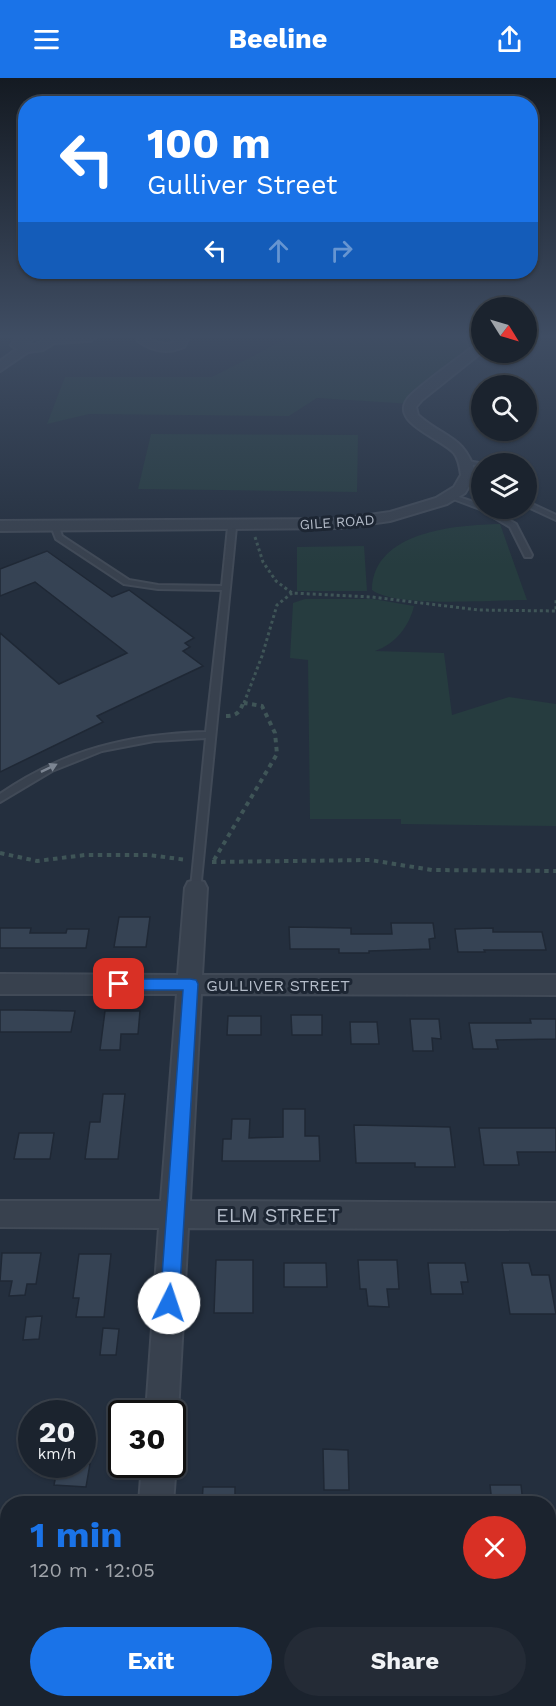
<!DOCTYPE html>
<meta charset="utf-8">
<style>
:root{--surface:#1b232e;--page:#242b36;--text:#f1f3f6;--muted:#a0a4aa;--line:#39404a;--accent:#1a73e8}
body{margin:0;font-family:"Work Sans",sans-serif;background:var(--page);color:var(--text);height:100vh;display:flex;flex-direction:column;font-size:22px;white-space:nowrap}
*{box-sizing:border-box;margin:0}
p{font-size:20px;color:var(--muted)}
.icon{flex:none;width:33px;height:33px;fill:none;stroke:currentColor;stroke-width:2;stroke-linecap:round;stroke-linejoin:round}
.map{position:relative;flex:1;overflow:hidden}
.panel{position:absolute;left:0px;top:1418px;width:556px;height:212px;display:flex;flex-direction:column;background:var(--surface);border-radius:24px 24px 0 0;box-shadow:0 2px 4px #0004,0 0 0 2px var(--line)}
.panel>*{flex:none}
.hud{position:absolute;left:18px;top:18px;width:520px;height:183px;border-radius:24px;box-shadow:0 2px 4px #0004,0 0 0 2px var(--line);background:#1a73e8;color:#fff;overflow:hidden}
.needle{width:39px;rotate:127deg}
.controls{position:absolute;left:471px;top:219px;display:grid;gap:12px}
.controls a{display:grid;place-items:center;width:66px;height:66px;border-radius:50%;background:var(--surface);box-shadow:0 2px 4px #0004,0 0 0 2px var(--line);font-size:30px}
.speed{position:absolute;left:18px;top:1322px;display:flex;gap:12px;font-size:30px;font-weight:700;text-align:center}
.speed>*{display:grid;place-content:center;width:78px;height:78px;border-radius:50%;background:var(--surface);box-shadow:0 2px 4px #0004,0 0 0 2px var(--line);line-height:1}
.speed small{font-size:15px;font-weight:400}
.speed .limit{border:3px solid #111;border-radius:9px;background:#fff;color:#111}
.pin{position:absolute;display:grid;place-items:center;width:51px;height:51px;color:#fff;margin:-26px;border-radius:12px;box-shadow:0 3px 9px #0006}
.me{position:absolute;width:66px;margin:-33px;rotate:4deg;stroke-linejoin:round;filter:drop-shadow(0 0 4px #0008)}
.turn{display:flex;align-items:center;gap:21px;height:126px;padding:0 30px;font-size:27px}
.turn .icon{width:78px;height:78px;stroke-width:2.5}
.turn b{display:block;font-size:42px;line-height:51px}
.lanes{display:flex;align-items:center;height:57px;padding:0 30px;background:#0003;justify-content:center;gap:30px;direction:ltr}
.lanes .off{opacity:.35}
.round{display:grid;place-items:center;flex:none;width:63px;height:63px;border-radius:32px;background:var(--page)}
.headline{display:flex;align-items:center;justify-content:space-between;height:102px;padding:0 30px}
h1{font-size:36px;font-weight:700;line-height:45px;color:var(--accent)}
.cta{display:flex;gap:12px;margin-top:auto;padding:12px 30px}
.cta a{flex:1;height:69px;border-radius:36px;background:var(--accent);color:#fff;font-size:24px;font-weight:700;line-height:69px;text-align:center}
.cta a+a{background:var(--page);color:var(--text)}
header{display:flex;justify-content:space-between;align-items:center;height:78px;padding:0 30px;background:var(--accent);color:#fff;font-size:27px;font-weight:700}
.map>svg:first-child{display:block}
.green{fill:#263c3f}
.building{fill:#364354;stroke:#1f2835;stroke-width:1.5}
.lines{fill:none;stroke-linecap:round;stroke-linejoin:round}
.lane-casing{stroke:#414a57;stroke-width:4}
.street-casing{stroke:#414a57;stroke-width:4}
.path-far1{stroke:#3f5557;stroke-width:3;stroke-dasharray:3 3;stroke-linecap:butt}
.path{stroke:#3f5557;stroke-width:4;stroke-dasharray:4.5 4.5;stroke-linecap:butt}
.lane{fill:#38414e;fill-rule:evenodd}
.street{fill:#38414e;fill-rule:evenodd}
.oneway{fill:#7c8592}
.route{fill:#1a73e8;stroke:#114b97;stroke-width:1.5}
.labels{text-anchor:middle;dominant-baseline:central;stroke-width:6;stroke-linejoin:round;paint-order:stroke}
.far-street-label{font-size:14px;fill:#b4bcc9;stroke:#1d2633}
.street-label{font-size:16px;fill:#b4bcc9;stroke:#1d2633}
.near-street-label{font-size:20px;fill:#b4bcc9;stroke:#1d2633}
</style>
<header><svg class="icon" aria-label="menu" viewBox="0 0 24 24"><path d="M4 6h16M4 12h16M4 18h16"/></svg>Beeline<svg class="icon" aria-label="share" viewBox="0 0 24 24"><path d="M12 15V3M7 8l5-5 5 5M5 13v7h14v-7"/></svg></header>
<div class="map">
<svg width="556" height="1628" viewBox="0 0 556 1628">
<rect width="100%" height="100%" fill="#242f3e"/>
<path class="green" d="M 290,259 L 479,259 L 412,326 L 317,320 L 289,338 L 89,336 L 47,346 L 65,299 L 212,299 Z
M 151,356 L 358,357 L 357,414 L 138,411 Z
M 500,446 L 527,522 C 494,522 395,530 372,512 C 373,453 456,447 500,446 Z
M 364,468 L 367,513 L 297,513 L 297,469 Z
M 305,521 L 373,521 L 414,528 C 409,549 395,566 375,573 L 444,575 L 452,637 L 509,619 L 556,626 L 556,748 L 401,746 L 401,741 L 310,741 L 308,582 L 290,580 L 293,525 Z"/>
<path class="building" d="M 47,473 L 112,519 L 129,512 L 194,560 L 185,565 L 190,569 L 183,573 L 203,588 L 97,638 L 103,644 L 0,694 L 0,555 L 59,606 L 127,575 L 35,504 L 0,518 L 0,491 Z
M 119,839 L 150,839 L 146,869 L 114,869 Z
M 391,845 L 433,845 L 435,860 L 429,861 L 430,871 L 369,873 L 369,875 L 339,875 L 339,871 L 290,871 L 289,849 L 351,850 L 351,856 L 392,856 Z
M 0,850 L 31,850 L 30,855 L 66,855 L 67,851 L 89,851 L 86,870 L 0,870 Z
M 493,850 L 493,854 L 542,854 L 546,872 L 484,872 L 485,874 L 458,874 L 455,851 Z
M 0,932 L 23,932 L 75,933 L 71,954 L 0,954 Z
M 105,933 L 140,933 L 138,956 L 121,956 L 120,972 L 100,972 Z
M 291,937 L 322,937 L 322,957 L 292,957 Z
M 228,938 L 261,938 L 261,957 L 227,957 Z
M 410,941 L 439,941 L 441,961 L 432,960 L 433,973 L 413,973 Z
M 530,941 L 556,941 L 556,961 L 496,962 L 498,971 L 473,971 L 469,945 L 531,945 Z
M 350,944 L 377,944 L 379,966 L 351,966 Z
M 103,1016 L 125,1016 L 118,1081 L 85,1081 L 90,1044 L 100,1044 Z
M 283,1031 L 305,1031 L 305,1058 L 319,1058 L 320,1083 L 222,1083 L 223,1061 L 231,1061 L 232,1041 L 250,1041 L 249,1060 L 283,1059 Z
M 354,1047 L 450,1049 L 455,1089 L 415,1089 L 415,1085 L 356,1085 Z
M 479,1050 L 556,1050 L 556,1074 L 517,1074 L 519,1087 L 484,1087 Z
M 19,1055 L 54,1055 L 50,1081 L 14,1081 Z
M 2,1175 L 41,1175 L 36,1206 L 27,1206 L 25,1217 L 9,1218 L 12,1203 L 0,1203 Z
M 79,1176 L 111,1176 L 104,1239 L 76,1239 L 79,1220 L 73,1220 Z
M 216,1182 L 253,1182 L 253,1235 L 214,1235 Z
M 358,1182 L 397,1182 L 399,1211 L 387,1211 L 389,1229 L 368,1228 L 366,1211 L 360,1211 Z
M 284,1185 L 326,1185 L 327,1209 L 284,1209 Z
M 428,1185 L 465,1185 L 468,1204 L 461,1204 L 463,1216 L 431,1216 Z
M 502,1185 L 529,1185 L 532,1197 L 549,1197 L 556,1236 L 510,1236 Z
M 42,1238 L 39,1261 L 23,1262 L 26,1239 Z
M 103,1250 L 119,1251 L 116,1277 L 100,1277 Z
M 323,1371 L 348,1372 L 349,1412 L 324,1412 Z
M 58,1386 L 90,1386 L 86,1409 L 54,1407 Z
M 490,1407 L 521,1407 L 523,1425 L 492,1425 Z
M 203,1409 L 235,1409 L 235,1425 L 202,1425 Z"/>
<g class="lines">
<defs>
<path id="lane" d="M 467,383 L 485,386 L 482,386 L 482,388 L 465,386 L 465,384 Z
M 450,416 L 482,427 L 482,430 L 488,430 L 516,446 L 532,477 L 531,479 L 525,479 L 510,449 L 480,431 L 448,419 L 447,418 Z
M 526,423 L 556,437 L 556,442 L 526,428 Z
M 52,446 L 58,446 L 62,458 L 129,502 L 158,507 L 222,508 L 228,449 L 232,447 L 236,449 L 200,813 L 196,814 L 191,810 L 206,660 L 154,663 L 102,673 L 52,693 L 0,724 L 0,716 C 64,672 129,656 206,654 L 222,512 L 158,511 L 124,506 L 56,461 L 51,448 Z"/>
<path id="street" d="M 21,259 L 38,259 L 24,266 L 34,267 L 42,263 L 38,259 L 96,259 L 90,263 L 54,265 L 43,272 L 28,274 L 0,293 L 0,283 L 17,271 L 11,267 L 16,261 Z
M 138,259 C 152,259 160,270 175,264 L 172,259 L 185,259 L 188,262 L 184,269 C 168,276 153,274 138,263 Z
M 478,265 L 482,265 L 482,274 L 422,322 L 416,329 L 418,337 C 445,361 465,357 476,397 L 465,415 L 447,426 L 390,443 L 341,450 L 0,453 L 0,443 L 341,441 L 390,434 L 436,420 L 454,409 L 461,397 C 460,390 459,381 454,375 C 440,359 383,343 412,316 C 432,298 456,282 478,265 Z
M 196,802 L 204,804 L 207,810 L 202,897 L 556,897 L 556,917 L 201,916 L 190,1123 L 556,1125 L 556,1151 L 188,1150 L 178,1335 L 172,1347 L 172,1335 L 146,1335 L 159,1150 L 0,1149 L 0,1123 L 161,1123 L 177,916 L 0,916 L 0,896 L 178,897 L 185,810 L 188,804 Z
M 172,1378 L 176,1386 L 173,1425 L 139,1425 L 142,1386 L 172,1386 Z
M 0,1590 L 8,1590 L 8,1622 L 21,1622 L 8,1628 L 0,1628 Z
M 549,1594 L 556,1594 L 556,1628 L 539,1628 L 533,1622 L 549,1622 Z
M 125,1622 L 163,1622 L 162,1628 L 124,1628 Z"/>
</defs>
<use href="#lane" class="lane-casing"/>
<use href="#street" class="street-casing"/>
<path class="path-far1" d="M 255,459 L 263,484 L 276,503 L 292,515 L 372,519 L 479,532 L 556,533 L 556,521
M 244,625 L 262,578 L 277,527 L 292,515"/>
<path class="path" d="M 226,638 C 238,638 240,633 244,623
M 0,775 L 37,783 L 85,777 L 149,777 L 187,782
M 214,782 L 277,676 L 275,655 L 262,628 L 244,625
M 212,784 L 370,782 L 432,792 L 556,793"/>
<use href="#lane" class="lane"/>
<use href="#street" class="street"/>
</g>
<defs><path id="oneway-solid" d="M-6-.8H1V-3.2L6.5 0L1 3.2V.8H-6Z" transform="scale(1.5)"/></defs>
<use class="oneway" href="#oneway-solid" transform="translate(49 690) rotate(-26)"/>
<linearGradient id="sky" x2="0" y2="1"><stop stop-color="#141a22"/><stop offset="0.53" stop-color="#3f4d63"/><stop offset="1" stop-color="#3f4d63" stop-opacity="0"/></linearGradient>
<rect width="556" height="487" fill="url(#sky)"/>
<path class="route" d="M 119,901 L 190,901 L 196,902 L 198,906 L 179,1225 L 176,1231 L 169,1234 L 163,1231 L 160,1225 L 183,912 L 119,912 L 114,911 L 112,906 L 114,902 Z"/>
<g class="labels">
<g class="far-street-label">
<text transform="translate(337 444) rotate(-4)">GILE ROAD</text>
</g>
<g class="street-label">
<text x="278" y="907">GULLIVER STREET</text>
</g>
<g class="near-street-label">
<text x="278" y="1137">ELM STREET</text>
</g>
</g>
</svg>
<div class="controls">
<a><svg class="needle" viewBox="-14 -14 28 28"><path d="M0-13l5 13h-10z" fill="#e53935"/><path d="M0 13l5-13h-10z" fill="#a0a4aa"/></svg></a>
<a><svg class="icon" aria-label="search" viewBox="0 0 24 24"><circle cx="10" cy="10" r="6"/><path d="M15 15l6 6"/></svg></a>
<a><svg class="icon" aria-label="layers" viewBox="0 0 24 24"><path d="M12 4l9 5-9 5-9-5zM3 14l9 5 9-5"/></svg></a>
</div>
<div class="speed"><div>20<small>km/h</small></div><div class="limit">30</div></div>
<div class="pin" style="left:119px;top:906px;background:#d93025"><svg class="icon" aria-label="arrive" viewBox="0 0 24 24"><path d="M6 21V4h12l-3 4 3 4H6"/></svg></div>
<svg class="me" style="left:169px;top:1225px" viewBox="-20 -20 40 40"><circle r="19" fill="#fff"/><path d="M0-13L10 11 0 6-10 11z" fill="#1a73e8"/></svg>
<div class="hud">
<div class="turn"><svg class="icon" aria-label="left" viewBox="0 0 24 24"><path d="M17 20v-9H6M10 6l-5 5 5 5"/></svg><div><b>100 m</b>Gulliver Street</div></div>
<div class="lanes"><svg class="icon" aria-label="left" viewBox="0 0 24 24"><path d="M17 20v-9H6M10 6l-5 5 5 5"/></svg><svg class="icon off" aria-label="ahead" viewBox="0 0 24 24"><path d="M12 20V5M6 11l6-6 6 6"/></svg><svg class="icon off" aria-label="right" viewBox="0 0 24 24"><path d="M7 20v-9h11M14 6l5 5-5 5"/></svg></div>
</div>
<section class="panel">
<div class="headline"><div><h1>1 min</h1><p>120 m · 12:05</p></div><a class="round" style="background:#d93025;color:#fff"><svg class="icon" aria-label="close" viewBox="0 0 24 24"><path d="M6 6l12 12M18 6L6 18"/></svg></a></div>
<div class="cta"><a>Exit</a><a>Share</a></div>
</section>
</div>
